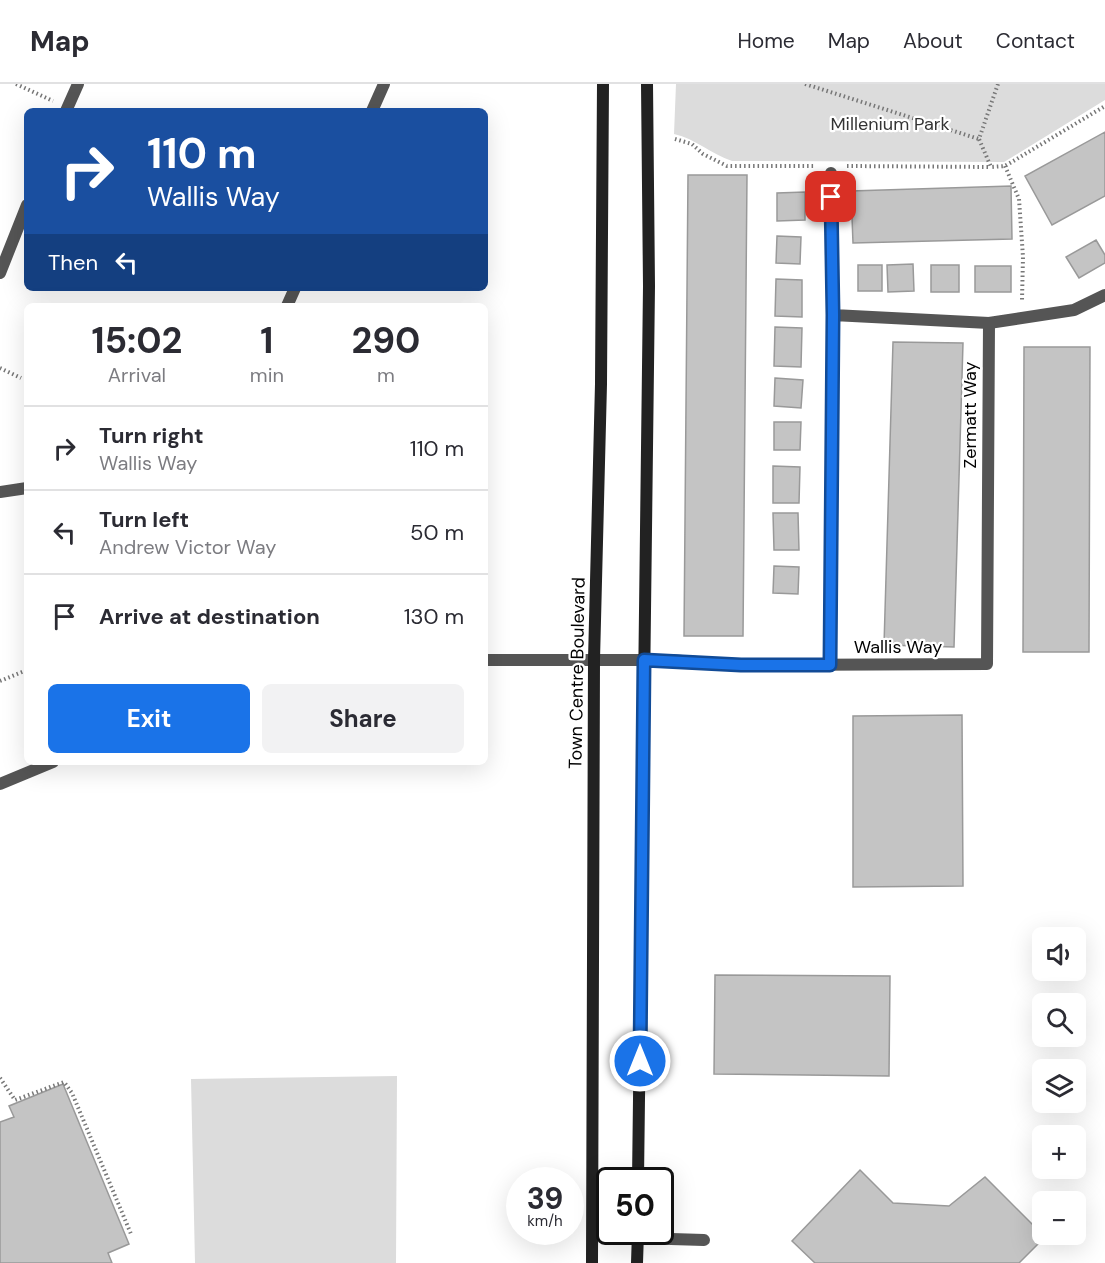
<!DOCTYPE html>
<meta charset="utf-8">
<style>
:root{--surface:#fff;--page:#f2f2f3;--text:#2b2b33;--muted:#7c7c81;--line:#e1e1e2;--accent:#1a73e8}
body{margin:0;font-family:"DM Sans",sans-serif;background:var(--page);color:var(--text);height:100vh;display:flex;flex-direction:column;font-size:22px;white-space:nowrap}
*{box-sizing:border-box;margin:0}
p{font-size:20px;color:var(--muted)}
.icon{flex:none;width:33px;height:33px;fill:none;stroke:currentColor;stroke-width:2;stroke-linecap:round;stroke-linejoin:round}
.map{position:relative;flex:1;overflow:hidden}
.details{position:absolute;left:24px;top:219px;width:464px;height:462px;display:flex;flex-direction:column;background:var(--surface);border-radius:9px;box-shadow:0 6px 24px #0002}
.details>*{flex:none}
.hud{position:absolute;left:24px;top:24px;width:464px;height:183px;border-radius:9px;box-shadow:0 6px 24px #0002;background:#1a4fa0;color:#fff;overflow:hidden}
.controls{position:absolute;left:1032px;top:843px;display:grid;gap:12px}
.controls a{display:grid;place-items:center;width:54px;height:54px;border-radius:9px;background:var(--surface);box-shadow:0 6px 24px #0002;font-size:30px}
.speed{position:absolute;left:506px;top:1083px;display:flex;gap:12px;font-size:30px;font-weight:700;text-align:center}
.speed>*{display:grid;place-content:center;width:78px;height:78px;border-radius:50%;background:var(--surface);box-shadow:0 6px 24px #0002;line-height:1}
.speed small{font-size:15px;font-weight:400}
.speed .limit{border:3px solid #111;border-radius:9px;background:#fff;color:#111}
.pin{position:absolute;display:grid;place-items:center;width:51px;height:51px;color:#fff;margin:-26px;border-radius:12px;box-shadow:0 3px 9px #0006}
.me{position:absolute;width:66px;margin:-33px;rotate:0deg;stroke-linejoin:round;filter:drop-shadow(0 0 4px #0008)}
.turn{display:flex;align-items:center;gap:21px;height:126px;padding:0 24px;font-size:27px}
.turn .icon{width:78px;height:78px;stroke-width:2.5}
.turn b{display:block;font-size:42px;line-height:51px}
.then{display:flex;align-items:center;height:57px;padding:0 24px;background:#0003;gap:12px;font-size:22px}
.eta{display:flex;justify-content:space-evenly;align-items:center;height:102px;text-align:center}
.eta b{font-size:36px;font-weight:700;line-height:42px}
.primary-button{display:flex;gap:12px;margin-top:auto;padding:12px 24px}
.primary-button a{flex:1;height:69px;border-radius:9px;background:var(--accent);color:#fff;font-size:24px;font-weight:700;line-height:69px;text-align:center}
.primary-button a+a{background:var(--page);color:var(--text)}
ul{padding:0;list-style:none}
li{display:flex;align-items:center;gap:18px;height:84px;padding:0 24px;border-top:2px solid var(--line)}
li div{flex:1}
li b{display:block;font-size:22px}
li em{font-style:normal}
header{display:flex;align-items:center;gap:36px;box-sizing:border-box;height:84px;padding:0 30px;background:var(--surface);border-bottom:2px solid var(--line)}
header strong{font-size:28px}
nav{display:flex;gap:33px;margin-inline-start:auto;font-size:21px}
.map>svg:first-child{display:block}
.green{fill:#dcdcdc}
.building{fill:#c4c4c4;stroke:#999;stroke-width:1.5}
.lines{fill:none;stroke-linecap:round;stroke-linejoin:round}
.path{stroke:#777;stroke-width:4;stroke-dasharray:1.5 3;stroke-linecap:butt}
.lane{stroke:#555;stroke-width:12}
.street{stroke:#555;stroke-width:12}
.secondary{stroke:#222;stroke-width:12}
.route-casing{stroke:#114b97;stroke-width:15}
.route{stroke:#1a73e8;stroke-width:10}
.labels{text-anchor:middle;dominant-baseline:central;stroke-width:4.5;stroke-linejoin:round;paint-order:stroke}
.park-label{font-size:18px;fill:#333;stroke:#fff}
.street-label{font-size:18px;fill:#000;stroke:#fff}
</style>
<header>
<strong>Map</strong>
<nav><a>Home</a><a>Map</a><a>About</a><a>Contact</a></nav>
</header>
<div class="map">
<svg width="1105" height="1179" viewBox="0 0 1105 1179">
<rect width="100%" height="100%" fill="#fff"/>
<path class="green" d="M 676,0 L 1105,0 L 1105,16 L 1004,78 L 732,77 C 711,70 696,55 674,50 Z
M 397,992 L 396,1179 L 195,1179 L 191,995 Z"/>
<path class="building" d="M 1105,48 L 1105,112 L 1052,141 L 1025,92 Z
M 688,91 L 747,91 L 743,552 L 684,552 Z
M 1011,102 L 1012,155 L 853,159 L 851,107 Z
M 805,108 L 805,136 L 777,137 L 777,109 Z
M 777,152 L 801,153 L 800,180 L 776,179 Z
M 1096,156 L 1105,171 L 1105,179 L 1079,194 L 1066,173 Z
M 913,180 L 914,207 L 888,208 L 887,181 Z
M 858,181 L 882,181 L 882,207 L 858,207 Z
M 931,181 L 959,181 L 959,208 L 931,208 Z
M 975,182 L 1011,182 L 1011,208 L 975,208 Z
M 776,195 L 802,196 L 802,233 L 775,232 Z
M 775,243 L 802,244 L 801,283 L 774,282 Z
M 893,258 L 963,259 L 954,563 L 884,561 Z
M 1024,263 L 1090,263 L 1089,568 L 1023,568 Z
M 775,294 L 803,296 L 801,324 L 774,322 Z
M 774,338 L 801,338 L 800,366 L 774,366 Z
M 773,382 L 800,383 L 799,419 L 773,419 Z
M 773,429 L 798,429 L 799,466 L 774,466 Z
M 774,482 L 799,483 L 798,510 L 773,509 Z
M 962,631 L 963,802 L 853,803 L 853,632 Z
M 715,891 L 890,892 L 889,992 L 714,990 Z
M 63,1000 L 129,1160 L 108,1169 L 112,1179 L 0,1179 L 0,1038 L 14,1033 L 9,1022 Z
M 860,1086 L 893,1119 L 949,1122 L 985,1093 L 1045,1153 L 1019,1179 L 815,1179 L 792,1157 Z"/>
<g class="lines">
<path class="path" d="M 16,0 L 53,17
M 805,0 L 979,55
M 998,0 L 979,55 L 991,83 L 1005,82 L 1105,22
M 675,55 L 692,60 L 703,70 L 727,82 L 816,82
M 847,82 L 991,83
M 1005,82 L 1019,115 L 1023,173 L 1022,216
M 0,284 L 21,294
M 0,597 L 27,586
M 0,994 L 15,1016 L 64,998 L 72,1009 L 131,1150"/>
<path class="lane" d="M 66,27 L 78,0
M 372,27 L 384,0
M 0,189 L 27,121
M 287,222 L 295,204
M 0,408 L 27,404
M 484,576 L 594,576
M 0,700 L 53,678
M 638,1154 L 704,1156"/>
<path class="street" d="M 833,231 L 989,239 L 1074,226 L 1105,211
M 594,576 L 668,576 L 740,581 L 987,580 L 989,239
M 830,581 L 833,231 L 831,89"/>
<path class="secondary" d="M 638,1096 L 649,202 L 647,0
M 592,1179 L 594,576 L 601,300 L 603,0
M 637,1179 L 638,1148"/>
</g>
<g class="lines">
<defs>
<path id="route" d="M 640,977 L 644,576 L 741,581 L 830,581 L 833,231 L 831,113"/>
</defs>
<use href="#route" class="route-casing"/>
<use href="#route" class="route"/>
</g>
<g class="labels">
<g class="park-label">
<text x="890" y="40">Millenium Park</text>
</g>
<g class="street-label">
<text transform="translate(970 331) rotate(-90)">Zermatt Way</text>
<text x="898" y="563">Wallis Way</text>
<text transform="translate(577 589) rotate(-89)">Town Centre Boulevard</text>
</g>
</g>
</svg>
<div class="controls">
<a><svg class="icon" aria-label="sound" viewBox="0 0 24 24"><path d="M4 9h4l5-4v14l-5-4H4zM17 9q2 3 0 6"/></svg></a>
<a><svg class="icon" aria-label="search" viewBox="0 0 24 24"><circle cx="10" cy="10" r="6"/><path d="M15 15l6 6"/></svg></a>
<a><svg class="icon" aria-label="layers" viewBox="0 0 24 24"><path d="M12 4l9 5-9 5-9-5zM3 14l9 5 9-5"/></svg></a>
<a>+</a>
<a>−</a>
</div>
<div class="speed"><div>39<small>km/h</small></div><div class="limit">50</div></div>
<div class="pin" style="left:831px;top:113px;background:#d93025"><svg class="icon" aria-label="arrive" viewBox="0 0 24 24"><path d="M6 21V4h12l-3 4 3 4H6"/></svg></div>
<svg class="me" style="left:640px;top:977px" viewBox="-20 -20 40 40"><circle r="17" fill="#1a73e8" stroke="#fff" stroke-width="3"/><path d="M0-11L8 9 0 5-8 9z" fill="#fff"/></svg>
<div class="hud">
<div class="turn"><svg class="icon" aria-label="right" viewBox="0 0 24 24"><path d="M7 20v-9h11M14 6l5 5-5 5"/></svg><div><b>110 m</b>Wallis Way</div></div>
<div class="then">Then<svg class="icon" aria-label="left" viewBox="0 0 24 24"><path d="M17 20v-9H6M10 6l-5 5 5 5"/></svg></div>
</div>
<section class="details">
<div class="eta">
<div><b>15:02</b><p>Arrival</p></div>
<div><b>1</b><p>min</p></div>
<div><b>290</b><p>m</p></div>
</div>
<ul>
<li><svg class="icon" aria-label="right" viewBox="0 0 24 24"><path d="M7 20v-9h11M14 6l5 5-5 5"/></svg><div><b>Turn right</b><p>Wallis Way</p></div><em>110 m</em></li>
<li><svg class="icon" aria-label="left" viewBox="0 0 24 24"><path d="M17 20v-9H6M10 6l-5 5 5 5"/></svg><div><b>Turn left</b><p>Andrew Victor Way</p></div><em>50 m</em></li>
<li><svg class="icon" aria-label="arrive" viewBox="0 0 24 24"><path d="M6 21V4h12l-3 4 3 4H6"/></svg><div><b>Arrive at destination</b></div><em>130 m</em></li>
</ul>
<div class="primary-button"><a>Exit</a><a>Share</a></div>
</section>
</div>
